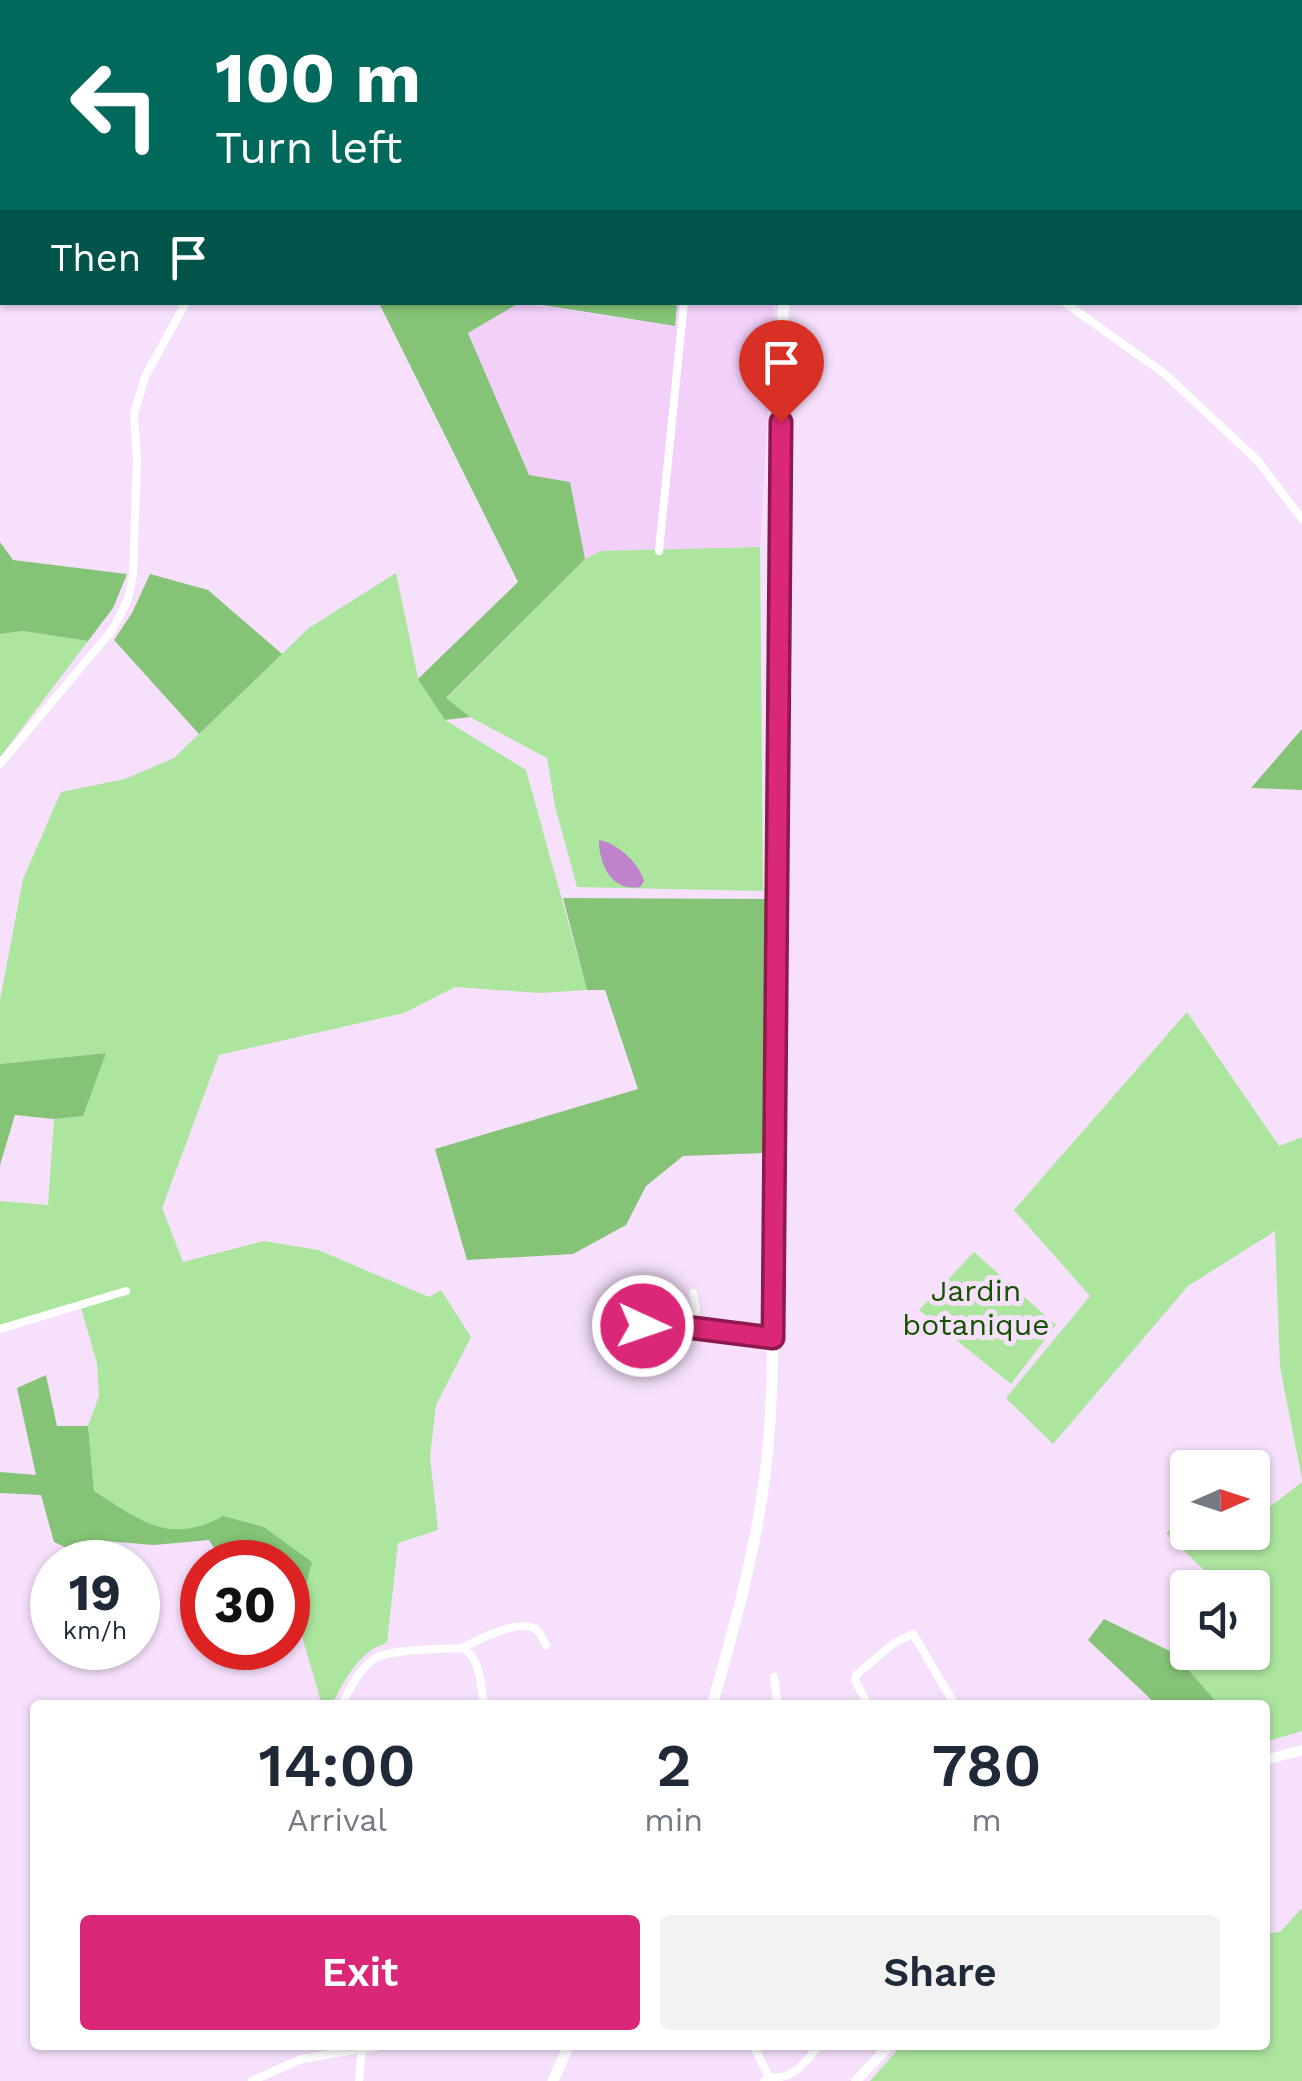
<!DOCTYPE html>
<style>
:root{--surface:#fff;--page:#f2f2f3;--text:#1f2937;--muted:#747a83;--accent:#db2777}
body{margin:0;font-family:"Work Sans",sans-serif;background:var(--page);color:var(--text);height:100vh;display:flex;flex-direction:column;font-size:38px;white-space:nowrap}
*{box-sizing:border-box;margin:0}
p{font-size:32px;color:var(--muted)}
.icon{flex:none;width:55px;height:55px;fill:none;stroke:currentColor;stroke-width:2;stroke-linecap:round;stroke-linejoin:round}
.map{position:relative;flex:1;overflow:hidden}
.panel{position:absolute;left:30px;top:1700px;width:1240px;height:350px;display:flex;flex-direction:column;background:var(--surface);border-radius:10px;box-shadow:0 2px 8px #0004}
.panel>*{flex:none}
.top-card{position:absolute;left:0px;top:0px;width:1302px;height:305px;box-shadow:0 2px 8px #0004;background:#00695c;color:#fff;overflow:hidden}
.needle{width:65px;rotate:87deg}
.fabs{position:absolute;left:1170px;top:1450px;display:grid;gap:20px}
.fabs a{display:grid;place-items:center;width:100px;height:100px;border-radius:10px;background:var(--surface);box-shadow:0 2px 8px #0004;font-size:50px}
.speed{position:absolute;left:30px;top:1540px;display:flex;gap:20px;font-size:50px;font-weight:700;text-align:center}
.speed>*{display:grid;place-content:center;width:130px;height:130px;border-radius:50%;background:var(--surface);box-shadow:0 2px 8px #0004;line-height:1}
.speed small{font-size:25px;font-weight:400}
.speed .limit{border:15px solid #d22;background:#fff;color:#111}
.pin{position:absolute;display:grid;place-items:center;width:85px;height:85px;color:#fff;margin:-102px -42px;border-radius:50% 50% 50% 0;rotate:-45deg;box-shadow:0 0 10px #0007}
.pin .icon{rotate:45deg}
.me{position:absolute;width:110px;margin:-55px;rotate:93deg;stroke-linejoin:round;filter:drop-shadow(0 0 8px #0008)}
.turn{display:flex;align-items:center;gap:35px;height:210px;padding:0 50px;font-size:45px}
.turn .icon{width:130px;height:130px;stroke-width:2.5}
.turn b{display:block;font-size:70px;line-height:85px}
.then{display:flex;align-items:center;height:95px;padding:0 50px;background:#0003;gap:20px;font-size:38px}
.eta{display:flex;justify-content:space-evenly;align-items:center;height:170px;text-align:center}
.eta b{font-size:60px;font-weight:600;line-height:70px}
.cta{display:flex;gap:20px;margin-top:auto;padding:20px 50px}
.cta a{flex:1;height:115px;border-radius:10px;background:var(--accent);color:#fff;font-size:40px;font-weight:600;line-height:115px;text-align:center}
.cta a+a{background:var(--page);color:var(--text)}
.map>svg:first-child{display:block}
.built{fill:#f2d0fa}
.green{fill:#abe59e}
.forest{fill:#85c477}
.water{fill:#bf83ce}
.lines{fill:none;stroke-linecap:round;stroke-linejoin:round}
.minor{stroke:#fff;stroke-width:8}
.secondary{stroke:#fff;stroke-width:10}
.primary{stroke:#fff;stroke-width:11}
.route-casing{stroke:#8e194d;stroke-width:25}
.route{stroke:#db2777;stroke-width:18}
.labels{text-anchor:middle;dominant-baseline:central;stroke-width:10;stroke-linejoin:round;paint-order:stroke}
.park-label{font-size:30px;fill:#145200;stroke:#f6e0fc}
</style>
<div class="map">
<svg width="1302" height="2081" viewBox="0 0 1302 2081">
<rect width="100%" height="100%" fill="#f6e0fc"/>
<path class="built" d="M 519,303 L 674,326 L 677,303 L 774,303 L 760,547 L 601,551 L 585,559 L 570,483 L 529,475 L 468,333 Z"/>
<path class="green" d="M 258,0 L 546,0 L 544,2 L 258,2 Z
M 760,547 L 763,891 L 577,887 L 555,806 L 547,758 L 470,717 L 446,699 L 585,559 L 601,551 Z
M 396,573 L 418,678 L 445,720 L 526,770 L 587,990 L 540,993 L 455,987 L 404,1013 L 219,1055 L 162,1208 L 183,1262 L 264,1241 L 318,1250 L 429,1297 L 441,1290 L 471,1337 L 436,1405 L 430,1457 L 438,1530 L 398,1543 L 387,1643 C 360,1649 343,1682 332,1705 L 322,1705 L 303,1640 L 300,1608 L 311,1562 L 264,1527 L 223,1517 C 170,1546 139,1520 94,1491 L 88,1426 L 99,1396 L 97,1363 L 81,1308 L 0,1331 L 0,1201 L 48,1205 L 54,1119 L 83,1116 L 105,1053 L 0,1064 L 0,1000 L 23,879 L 61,792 L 125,779 L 174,758 L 309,628 Z
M 23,631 L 88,641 L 0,757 L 0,634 Z
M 1187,1012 L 1279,1146 L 1302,1137 L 1302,1479 L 1280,1367 L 1275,1231 L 1188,1286 L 1053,1444 L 1006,1398 L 1090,1296 L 1014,1210 Z
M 974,1252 L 1056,1325 L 1011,1384 L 919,1310 Z
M 1302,1482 L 1302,1731 L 1265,1742 L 1265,1705 L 1219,1705 L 1174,1653 L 1187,1634 L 1188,1652 L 1252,1652 L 1252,1588 L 1221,1587 L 1166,1533 L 1187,1517 L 1188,1532 L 1252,1532 L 1253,1520 Z
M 1302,1908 L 1302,2081 L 870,2081 L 902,2045 L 1265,2045 L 1265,1934 L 1280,1932 Z"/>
<path class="forest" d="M 1072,0 L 1302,0 L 1302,107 L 1300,106 L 1300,2 L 1070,2 Z
M 379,303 L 519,303 L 468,333 L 529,475 L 570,482 L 585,559 L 446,698 L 470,717 L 445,720 L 418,679 L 518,582 Z
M 530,303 L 677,303 L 675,326 Z
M 0,542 L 13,560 L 127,574 L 113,608 L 88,641 L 23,631 L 0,634 Z
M 150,574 L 208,590 L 282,654 L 199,734 L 114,640 L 132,613 Z
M 1302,729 L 1302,790 L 1251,788 Z
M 563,898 L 769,899 L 765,1153 L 683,1156 L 646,1186 L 626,1225 L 573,1254 L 467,1260 L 435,1149 L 638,1089 L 605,990 L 587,990 Z
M 106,1053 L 83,1116 L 54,1119 L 15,1115 L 0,1165 L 0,1064 Z
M 46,1375 L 57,1426 L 88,1426 L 94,1491 C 140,1520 169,1546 223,1516 L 264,1527 L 312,1562 L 300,1608 L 288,1599 L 288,1562 L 234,1562 L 221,1559 L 209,1540 L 154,1545 L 93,1540 L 88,1558 L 54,1542 L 41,1495 L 0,1493 L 0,1472 L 36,1475 L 17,1388 Z
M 1104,1619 L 1174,1653 L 1219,1705 L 1157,1705 L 1088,1640 Z"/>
<path class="water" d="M 599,840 C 617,843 639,863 644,881 L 640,887 C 612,892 599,865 599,840 Z"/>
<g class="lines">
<path class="minor" d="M 182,0 L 189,2
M 1064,302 L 1165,374 L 1258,461 L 1302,519
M 659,551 L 684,302
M 0,764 L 113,629 L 128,599 L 133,575 L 137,460 L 134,414 L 145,377 L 186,302
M 693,1293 L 696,1309 L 695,1328
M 643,1326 L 695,1328 L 773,1338
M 0,1329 L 126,1291
M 462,1648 C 478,1640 522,1616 538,1631 C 542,1635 543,1641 546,1645
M 774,1677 L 777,1698 L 774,1705
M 342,1705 C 349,1689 360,1669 374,1659 C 387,1649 443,1649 462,1648 C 481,1657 480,1685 484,1705
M 868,1705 L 855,1680 L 856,1675 L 894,1643 L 913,1634 L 955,1705
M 753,2045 L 769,2077 L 764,2081
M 769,2077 C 794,2081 804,2062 820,2045
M 252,2081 L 301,2059 L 387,2045
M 359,2081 L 362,2046"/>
<path class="secondary" d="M 1265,1760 L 1302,1750
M 856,2081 L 890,2045"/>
<path class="primary" d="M 830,2 L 831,0
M 712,1705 C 735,1626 759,1539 767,1457 C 770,1431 771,1405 772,1380 L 782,334 L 784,302
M 553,2081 L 569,2045"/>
</g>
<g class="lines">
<defs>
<path id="route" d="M 643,1326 L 694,1328 L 773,1338 L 781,422"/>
</defs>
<use href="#route" class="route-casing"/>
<use href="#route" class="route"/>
</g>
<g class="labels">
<g class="park-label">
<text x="976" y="1290">Jardin<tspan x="976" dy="34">botanique</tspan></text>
</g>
</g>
</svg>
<div class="fabs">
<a><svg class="needle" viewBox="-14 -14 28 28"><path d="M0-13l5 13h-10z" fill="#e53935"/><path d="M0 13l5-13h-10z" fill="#747a83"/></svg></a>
<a><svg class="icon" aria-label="sound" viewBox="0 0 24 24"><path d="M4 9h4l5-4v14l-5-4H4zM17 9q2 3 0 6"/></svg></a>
</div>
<div class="speed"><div>19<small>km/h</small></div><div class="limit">30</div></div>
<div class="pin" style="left:781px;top:422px;background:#d93025"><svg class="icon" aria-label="arrive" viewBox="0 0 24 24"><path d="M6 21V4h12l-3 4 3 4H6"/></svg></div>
<svg class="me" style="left:643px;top:1326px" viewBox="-20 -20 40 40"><circle r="17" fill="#db2777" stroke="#fff" stroke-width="3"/><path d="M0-11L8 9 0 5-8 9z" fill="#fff"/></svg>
<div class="top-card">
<div class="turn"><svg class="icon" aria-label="left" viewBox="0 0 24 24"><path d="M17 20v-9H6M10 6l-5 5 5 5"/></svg><div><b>100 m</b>Turn left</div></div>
<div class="then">Then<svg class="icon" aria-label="arrive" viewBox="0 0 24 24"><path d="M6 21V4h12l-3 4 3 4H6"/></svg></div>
</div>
<section class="panel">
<div class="eta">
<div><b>14:00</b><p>Arrival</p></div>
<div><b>2</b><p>min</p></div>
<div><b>780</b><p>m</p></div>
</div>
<div class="cta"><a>Exit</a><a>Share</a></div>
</section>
</div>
